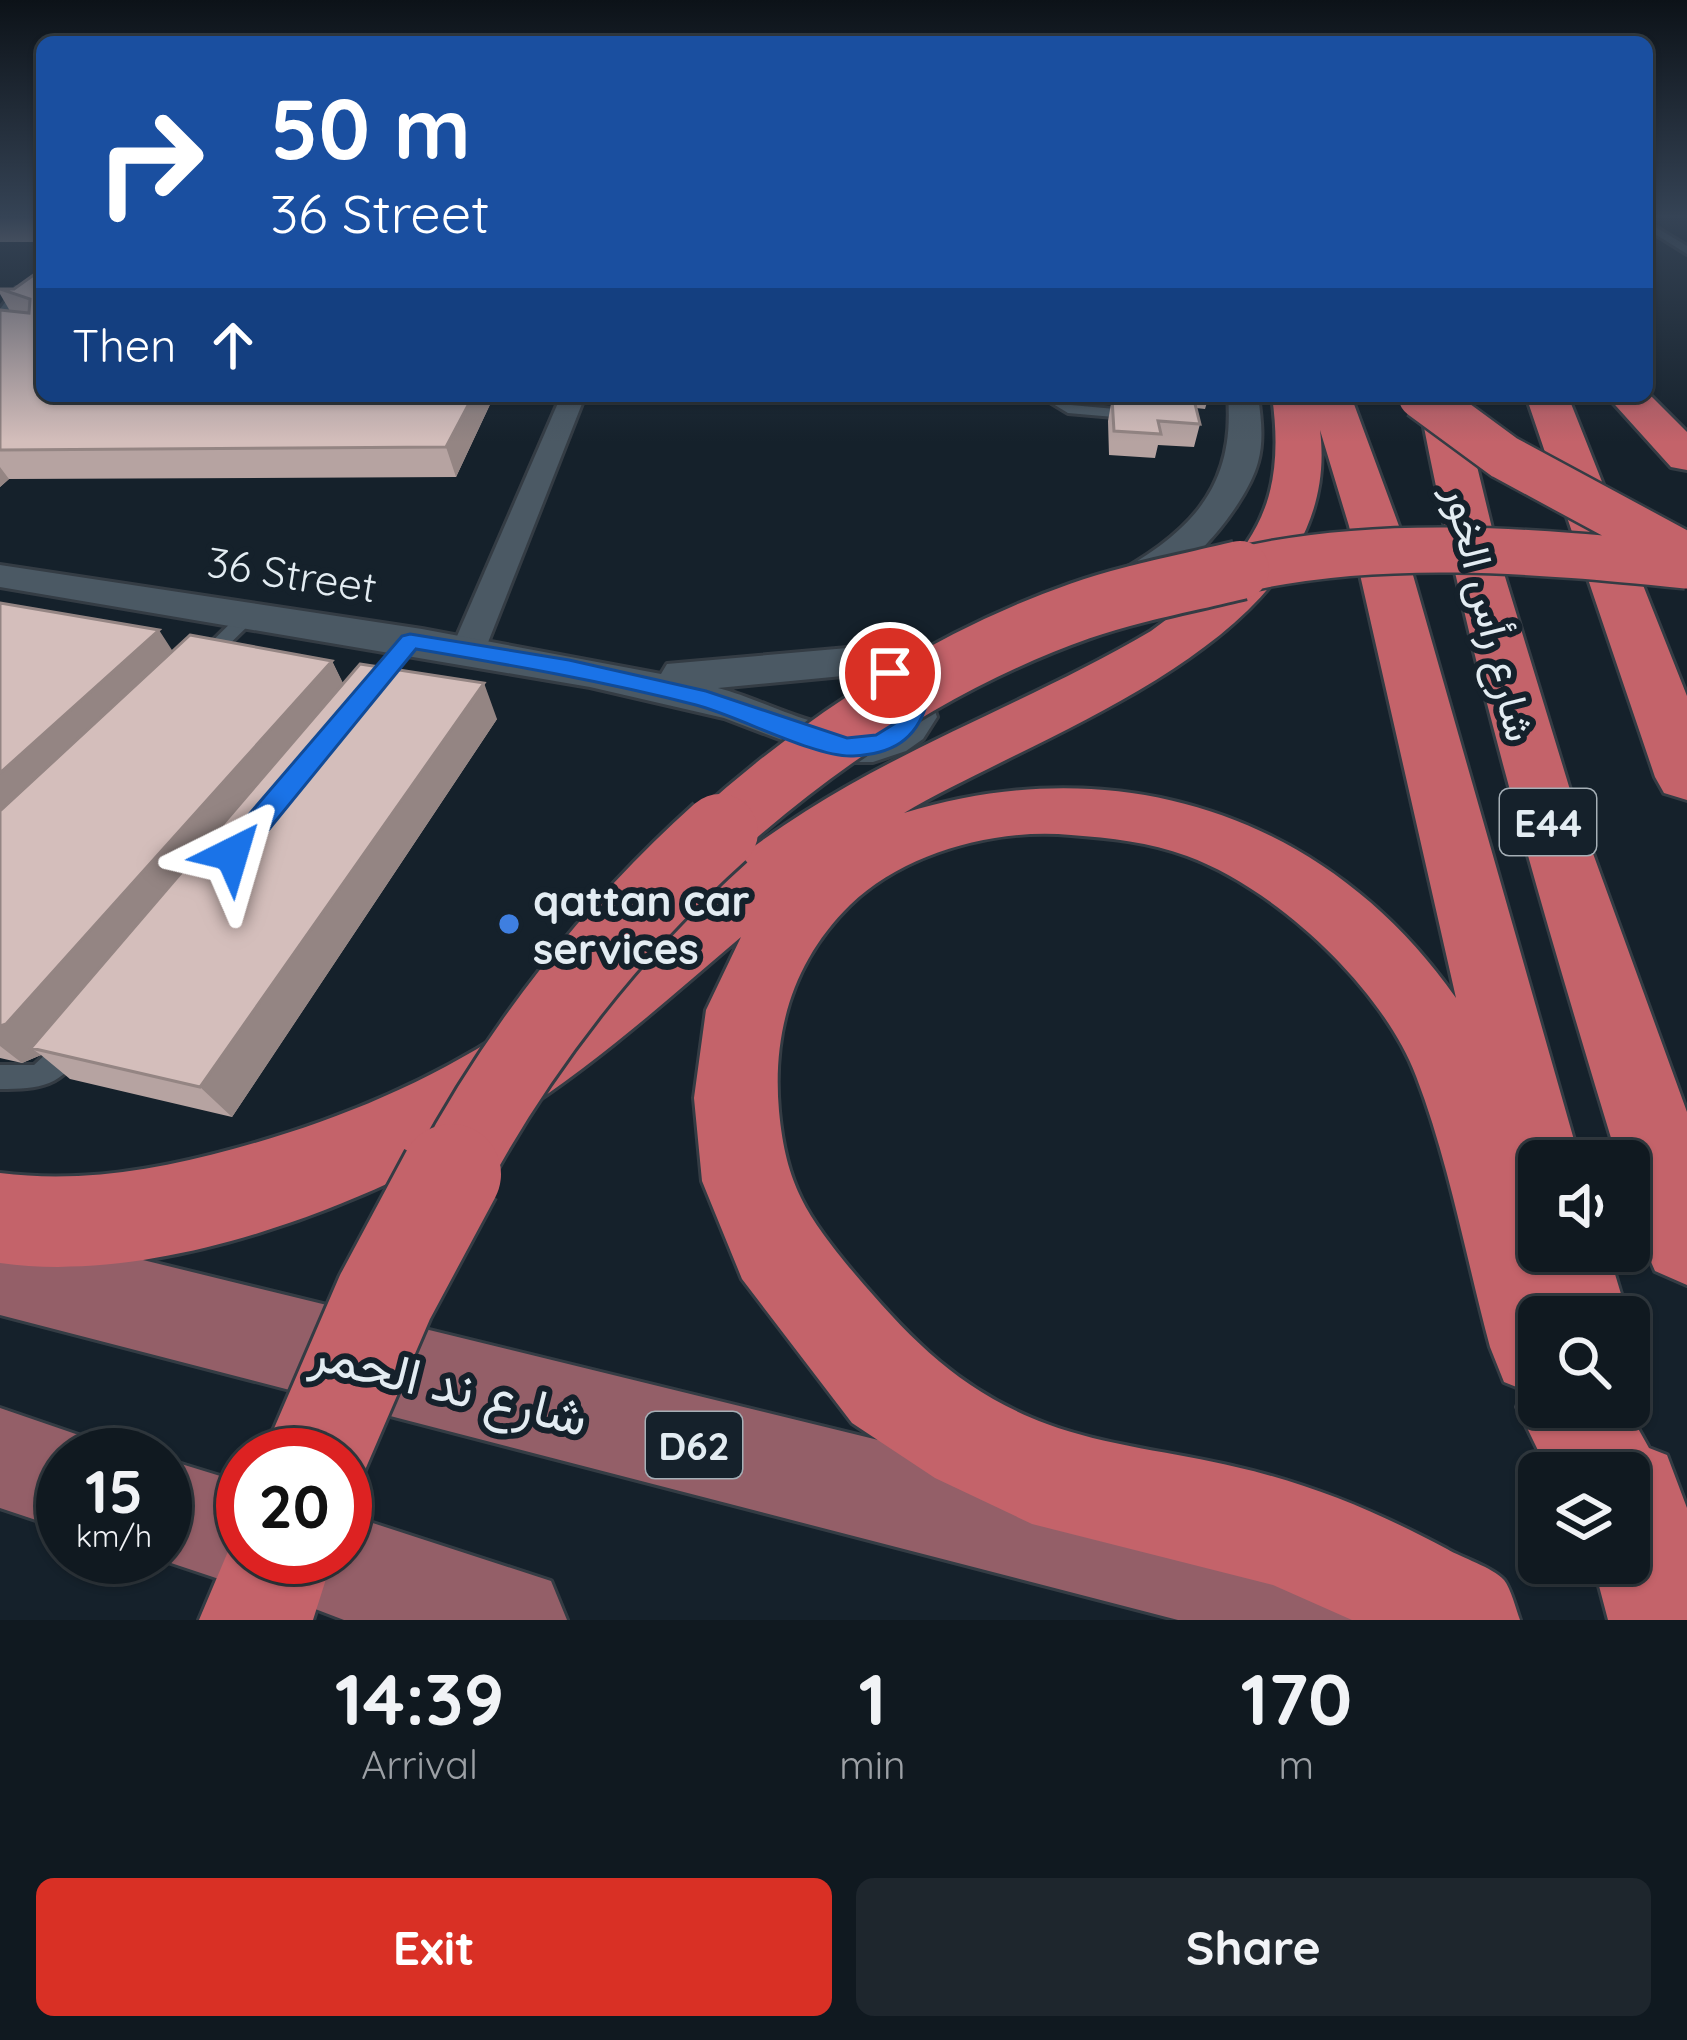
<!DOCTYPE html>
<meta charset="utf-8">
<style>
:root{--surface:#101920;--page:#1e262d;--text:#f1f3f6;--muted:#9ca0a5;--line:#30383e;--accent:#d93025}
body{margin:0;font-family:Quicksand,Vazirmatn,sans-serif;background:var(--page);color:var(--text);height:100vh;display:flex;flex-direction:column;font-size:45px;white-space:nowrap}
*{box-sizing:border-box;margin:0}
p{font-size:39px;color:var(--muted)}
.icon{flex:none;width:66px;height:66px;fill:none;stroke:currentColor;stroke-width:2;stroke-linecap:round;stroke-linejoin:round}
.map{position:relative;height:1620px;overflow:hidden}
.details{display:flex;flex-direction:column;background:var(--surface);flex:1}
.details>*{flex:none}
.guide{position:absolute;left:36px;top:36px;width:1617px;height:366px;border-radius:18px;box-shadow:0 3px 9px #0004,0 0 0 3px var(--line);background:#1a4fa0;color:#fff;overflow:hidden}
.controls{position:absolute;left:1518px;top:1140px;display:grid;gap:24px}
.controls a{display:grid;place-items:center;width:132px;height:132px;border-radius:18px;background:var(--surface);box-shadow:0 3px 9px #0004,0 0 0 3px var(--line);font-size:60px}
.speed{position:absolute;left:36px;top:1428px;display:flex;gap:24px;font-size:60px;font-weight:700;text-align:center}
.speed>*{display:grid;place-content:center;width:156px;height:156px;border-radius:50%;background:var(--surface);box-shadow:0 3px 9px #0004,0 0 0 3px var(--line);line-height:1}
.speed small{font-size:30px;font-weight:400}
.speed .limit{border:18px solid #d22;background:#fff;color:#111}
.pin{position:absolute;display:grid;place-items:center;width:102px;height:102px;color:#fff;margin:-51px;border:6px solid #fff;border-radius:50%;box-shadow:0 3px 12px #0007}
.me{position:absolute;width:132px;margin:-66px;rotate:40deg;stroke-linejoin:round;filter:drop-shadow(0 0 9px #0008)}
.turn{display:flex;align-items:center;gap:42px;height:252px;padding:0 36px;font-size:54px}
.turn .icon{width:156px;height:156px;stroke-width:2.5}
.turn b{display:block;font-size:84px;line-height:102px}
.then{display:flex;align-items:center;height:114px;padding:0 36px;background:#0003;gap:24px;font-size:45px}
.eta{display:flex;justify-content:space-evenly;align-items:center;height:204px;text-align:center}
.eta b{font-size:72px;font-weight:800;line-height:84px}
.cta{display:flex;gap:24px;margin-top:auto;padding:24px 36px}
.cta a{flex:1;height:138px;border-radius:18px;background:var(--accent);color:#fff;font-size:48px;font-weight:800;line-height:138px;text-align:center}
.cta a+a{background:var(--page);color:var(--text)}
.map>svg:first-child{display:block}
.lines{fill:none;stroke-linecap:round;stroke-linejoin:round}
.service-casing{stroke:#343c44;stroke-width:6}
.minor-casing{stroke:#343c44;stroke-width:6}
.tertiary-casing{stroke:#343c44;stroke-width:6}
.primary-casing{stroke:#343c44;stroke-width:6}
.motorway-casing{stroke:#343c44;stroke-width:6}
.service{fill:#4b5964;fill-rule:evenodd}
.minor{fill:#4b5964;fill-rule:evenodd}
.tertiary{fill:#4b5964;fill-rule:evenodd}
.primary{fill:#945f68;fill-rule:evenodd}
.motorway{fill:#c4636a;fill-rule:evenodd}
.motorway-bridge-far3-casing{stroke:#343c44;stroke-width:50;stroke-linecap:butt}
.motorway-bridge-far2-casing{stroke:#343c44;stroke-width:64;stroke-linecap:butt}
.motorway-bridge-far1-casing{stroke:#343c44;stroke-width:82;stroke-linecap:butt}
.motorway-bridge-casing{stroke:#343c44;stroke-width:106;stroke-linecap:butt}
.motorway-bridge-far3{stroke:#c4636a;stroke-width:45}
.motorway-bridge-far2{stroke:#c4636a;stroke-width:58}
.motorway-bridge-far1{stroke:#c4636a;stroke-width:76}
.motorway-bridge{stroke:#c4636a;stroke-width:100}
.wall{fill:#b6a3a1}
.shaded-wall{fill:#948583}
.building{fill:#d4bebb;stroke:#948583;stroke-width:3}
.route{fill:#1a73e8;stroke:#114b97;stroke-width:3}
.shop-dot{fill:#3f7fe0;stroke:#15212b;stroke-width:4.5}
.labels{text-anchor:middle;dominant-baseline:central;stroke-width:12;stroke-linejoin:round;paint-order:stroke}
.shield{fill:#15212b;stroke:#a5afb6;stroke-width:3}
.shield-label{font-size:39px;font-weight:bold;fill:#e3ecf2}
.street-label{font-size:42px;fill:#e3ecf2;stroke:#15212b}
.poi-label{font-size:42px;font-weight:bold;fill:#e3ecf2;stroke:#15212b;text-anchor:start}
.near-street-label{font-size:51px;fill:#e3ecf2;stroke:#15212b}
</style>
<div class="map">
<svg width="1687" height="1620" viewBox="0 0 1687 1620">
<rect width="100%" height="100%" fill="#15212b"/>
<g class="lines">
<defs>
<path id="service" d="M 1647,222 L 1687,246 L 1687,254 L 1647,229 Z
M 16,288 L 22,291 L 6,318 L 21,326 L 42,328 L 42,336 L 14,332 L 0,324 L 0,309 Z
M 1040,396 L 1056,396 L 1071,405 L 1137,411 L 1144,415 L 1137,419 L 1068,413 Z
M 249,610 L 258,615 L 255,619 L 208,665 L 196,665 L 193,661 L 196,657 L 243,611 Z
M 410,635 L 419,641 L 416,645 L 379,691 L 365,691 L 363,687 L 365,683 L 404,637 Z
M 71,1035 L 80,1039 L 84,1047 C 63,1087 40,1089 0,1089 L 0,1065 L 34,1065 L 62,1039 Z"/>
<path id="minor" d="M 561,396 L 585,396 L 485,650 L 480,657 L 456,657 L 451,650 Z"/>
<path id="tertiary" d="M 1228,396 L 1258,396 C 1261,418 1264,440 1258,462 C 1245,511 1162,610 1105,596 L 1100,588 L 1105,580 C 1185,536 1236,493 1228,396 Z
M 0,565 L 422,629 L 661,674 L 667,664 L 893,644 L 908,648 L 914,657 L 904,667 L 926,685 L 937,717 L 923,739 L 906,751 L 873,762 L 840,762 L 724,718 L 590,687 L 0,587 ZM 853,675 L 894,706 L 891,718 C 843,749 771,701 718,688 Z"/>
<path id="primary" d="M 0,1225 L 1389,1565 L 1428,1581 L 1444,1620 L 1178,1620 L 0,1315 Z
M 0,1408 L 99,1442 L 104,1455 L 63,1455 L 63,1529 L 0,1508 Z
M 165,1459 L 243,1483 L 243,1557 L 345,1557 L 345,1514 L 551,1581 L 567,1620 L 344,1620 L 276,1594 L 268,1577 L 243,1587 L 165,1561 L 154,1557 L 165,1557 Z"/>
<path id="motorway" d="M 1647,392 L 1687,432 L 1687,470 L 1671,467 L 1607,396 L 1647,396 Z
M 1272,396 L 1351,396 L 1399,526 L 1580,1161 L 1539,1161 L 1539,1251 L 1608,1251 L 1628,1317 L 1539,1317 L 1539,1407 L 1626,1407 L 1649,1448 L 1667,1455 L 1687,1508 L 1687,1620 L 1608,1620 L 1593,1563 L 1629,1563 L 1629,1473 L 1549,1473 L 1517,1407 L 1524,1390 L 1504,1382 L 1490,1347 C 1466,1258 1449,1162 1416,1076 C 1382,987 1275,888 1187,856 C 1149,842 1111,838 1071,835 C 996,828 905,852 850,905 C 793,961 772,1032 779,1111 C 786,1186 807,1216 854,1273 C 911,1340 961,1392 1047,1424 C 1106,1446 1174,1452 1236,1467 C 1311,1484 1380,1513 1447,1549 C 1462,1558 1492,1567 1504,1580 C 1511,1589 1516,1609 1520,1620 L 1352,1620 L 1273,1585 L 1032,1524 L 935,1478 L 852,1423 L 742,1279 L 702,1181 L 694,1098 L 706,1010 L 741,937 C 667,1000 594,1066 511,1118 C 374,1203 163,1286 0,1263 L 0,1173 C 79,1183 157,1170 233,1149 C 330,1123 421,1086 506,1031 C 610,964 701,878 806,811 C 916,741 1039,697 1151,631 C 1244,564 1289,516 1272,396 ZM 1320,430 L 1349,526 L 1456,998 C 1327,814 1118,747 904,813 C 1046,729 1346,637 1320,430 Z
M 1418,396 L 1460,396 L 1499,557 L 1571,793 L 1687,1112 L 1687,1285 L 1655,1271 C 1639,1234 1629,1202 1629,1161 L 1618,1161 C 1541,907 1467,657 1418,396 Z
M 1526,396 L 1568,396 L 1687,696 L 1687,800 L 1664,793 L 1655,777 Z
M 243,1516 L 243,1557 L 333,1557 L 313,1620 L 199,1620 Z"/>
</defs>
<use href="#service" class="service-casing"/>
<use href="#minor" class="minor-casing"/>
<use href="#tertiary" class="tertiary-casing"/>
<use href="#primary" class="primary-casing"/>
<use href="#motorway" class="motorway-casing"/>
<use href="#service" class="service"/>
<use href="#minor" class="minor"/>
<use href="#tertiary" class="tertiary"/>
<use href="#primary" class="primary"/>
<use href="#motorway" class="motorway"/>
<defs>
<path id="motorway-bridge-far3" d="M 1421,396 L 1504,457 L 1680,552
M 1228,573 C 1375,536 1538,551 1687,566"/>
<path id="motorway-bridge-far2" d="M 716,835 C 823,739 944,659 1080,611 C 1131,593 1187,583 1240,570"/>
<path id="motorway-bridge-far1" d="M 450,1177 C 518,1049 612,929 720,832"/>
<path id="motorway-bridge" d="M 317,1455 L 385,1297 L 451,1174"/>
</defs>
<use href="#motorway-bridge-far3" class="motorway-bridge-far3-casing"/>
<use href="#motorway-bridge-far2" class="motorway-bridge-far2-casing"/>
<use href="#motorway-bridge-far1" class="motorway-bridge-far1-casing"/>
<use href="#motorway-bridge" class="motorway-bridge-casing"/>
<use href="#motorway-bridge-far3" class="motorway-bridge-far3"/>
<use href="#motorway-bridge-far2" class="motorway-bridge-far2"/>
<use href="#motorway-bridge-far1" class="motorway-bridge-far1"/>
<use href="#motorway-bridge" class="motorway-bridge"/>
</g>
<path class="wall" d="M 0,215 L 42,215 L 42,242 L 0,242 Z
M 42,269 L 42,396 L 494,396 L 456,477 L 9,479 L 0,487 L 0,310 L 10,311 L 0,294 L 0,289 L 14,289 Z
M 1106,396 L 1209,396 L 1205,409 L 1196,408 L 1200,424 L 1194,447 L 1158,445 L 1155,458 L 1109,455 L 1108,421 L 1111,404 L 1107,404 Z
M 0,603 L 172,651 L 332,661 L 343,684 L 497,719 L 232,1117 L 70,1079 L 41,1055 L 22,1063 L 0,1058 Z"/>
<path class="shaded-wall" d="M 473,396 L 494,396 L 456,477 L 446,447 Z
M 0,467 L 9,479 L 0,487 Z
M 159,630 L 181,664 L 0,837 L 0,773 Z
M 332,661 L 349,695 L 31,1048 L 41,1055 L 22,1063 L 0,1046 L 0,1026 Z
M 484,683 L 497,719 L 232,1117 L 200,1087 Z"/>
<path class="building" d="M 0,215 L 42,215 L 42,218 L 0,218 Z
M 42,269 L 42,396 L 473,396 L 446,447 L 0,450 L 0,310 L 29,313 L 30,299 L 0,289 L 14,289 Z
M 1163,396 L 1193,396 L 1200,424 L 1158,421 L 1161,434 L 1114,431 L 1112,398 L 1157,401 Z
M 0,603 L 159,630 L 0,773 Z
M 190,635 L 332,661 L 6,1024 L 0,1026 L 0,811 Z
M 360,664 L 484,683 L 200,1087 L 31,1048 Z"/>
<linearGradient id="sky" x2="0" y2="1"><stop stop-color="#0c1218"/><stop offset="0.49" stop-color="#354355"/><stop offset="1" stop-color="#354355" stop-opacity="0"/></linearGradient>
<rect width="1687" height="442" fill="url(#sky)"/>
<path class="route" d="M 410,634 L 569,660 L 706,691 L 847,738 L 876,735 L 897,722 L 902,703 L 878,673 L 882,668 C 907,662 917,685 927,703 C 916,741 891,754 853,756 C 816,758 736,715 696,705 C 603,681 510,665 416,649 L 243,861 L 222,861 L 222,846 L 402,636 Z"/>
<circle class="shop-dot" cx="509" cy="924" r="12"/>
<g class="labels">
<g class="shield">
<rect x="1500" y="789" width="96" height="66" rx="9"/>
<rect x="646" y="1412" width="96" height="66" rx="9"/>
</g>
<g class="shield-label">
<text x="1548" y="822">E44</text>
<text x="694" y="1445">D62</text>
</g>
<g class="street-label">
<text transform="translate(292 574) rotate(9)">36 Street</text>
<text transform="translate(1491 613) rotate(76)">شارع رأس الخور</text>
</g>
<g class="poi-label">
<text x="533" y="900">qattan car<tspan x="533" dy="48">services</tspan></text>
</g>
<g class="near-street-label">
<text transform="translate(450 1384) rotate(14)">شارع ند الحمر</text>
</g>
</g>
</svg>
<div class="controls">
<a><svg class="icon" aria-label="sound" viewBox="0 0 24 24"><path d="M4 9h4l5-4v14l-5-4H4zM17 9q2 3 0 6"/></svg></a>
<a><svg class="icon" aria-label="search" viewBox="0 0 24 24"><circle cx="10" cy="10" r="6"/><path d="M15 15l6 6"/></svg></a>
<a><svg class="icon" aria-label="layers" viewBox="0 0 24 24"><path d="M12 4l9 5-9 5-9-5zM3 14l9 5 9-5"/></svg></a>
</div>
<div class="speed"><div>15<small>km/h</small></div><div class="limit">20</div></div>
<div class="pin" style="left:890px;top:673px;background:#d93025"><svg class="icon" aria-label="arrive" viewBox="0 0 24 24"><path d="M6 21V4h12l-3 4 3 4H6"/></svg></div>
<svg class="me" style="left:232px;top:854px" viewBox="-20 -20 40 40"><path d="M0-17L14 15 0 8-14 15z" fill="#1a73e8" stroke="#fff" stroke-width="4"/></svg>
<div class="guide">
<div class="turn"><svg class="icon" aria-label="right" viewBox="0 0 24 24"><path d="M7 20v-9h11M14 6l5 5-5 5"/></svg><div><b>50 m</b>36 Street</div></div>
<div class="then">Then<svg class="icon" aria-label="ahead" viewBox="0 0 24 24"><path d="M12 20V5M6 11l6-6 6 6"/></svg></div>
</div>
</div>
<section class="details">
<div class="eta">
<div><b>14:39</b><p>Arrival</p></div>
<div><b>1</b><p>min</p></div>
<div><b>170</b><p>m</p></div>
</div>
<div class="cta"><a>Exit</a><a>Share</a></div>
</section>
